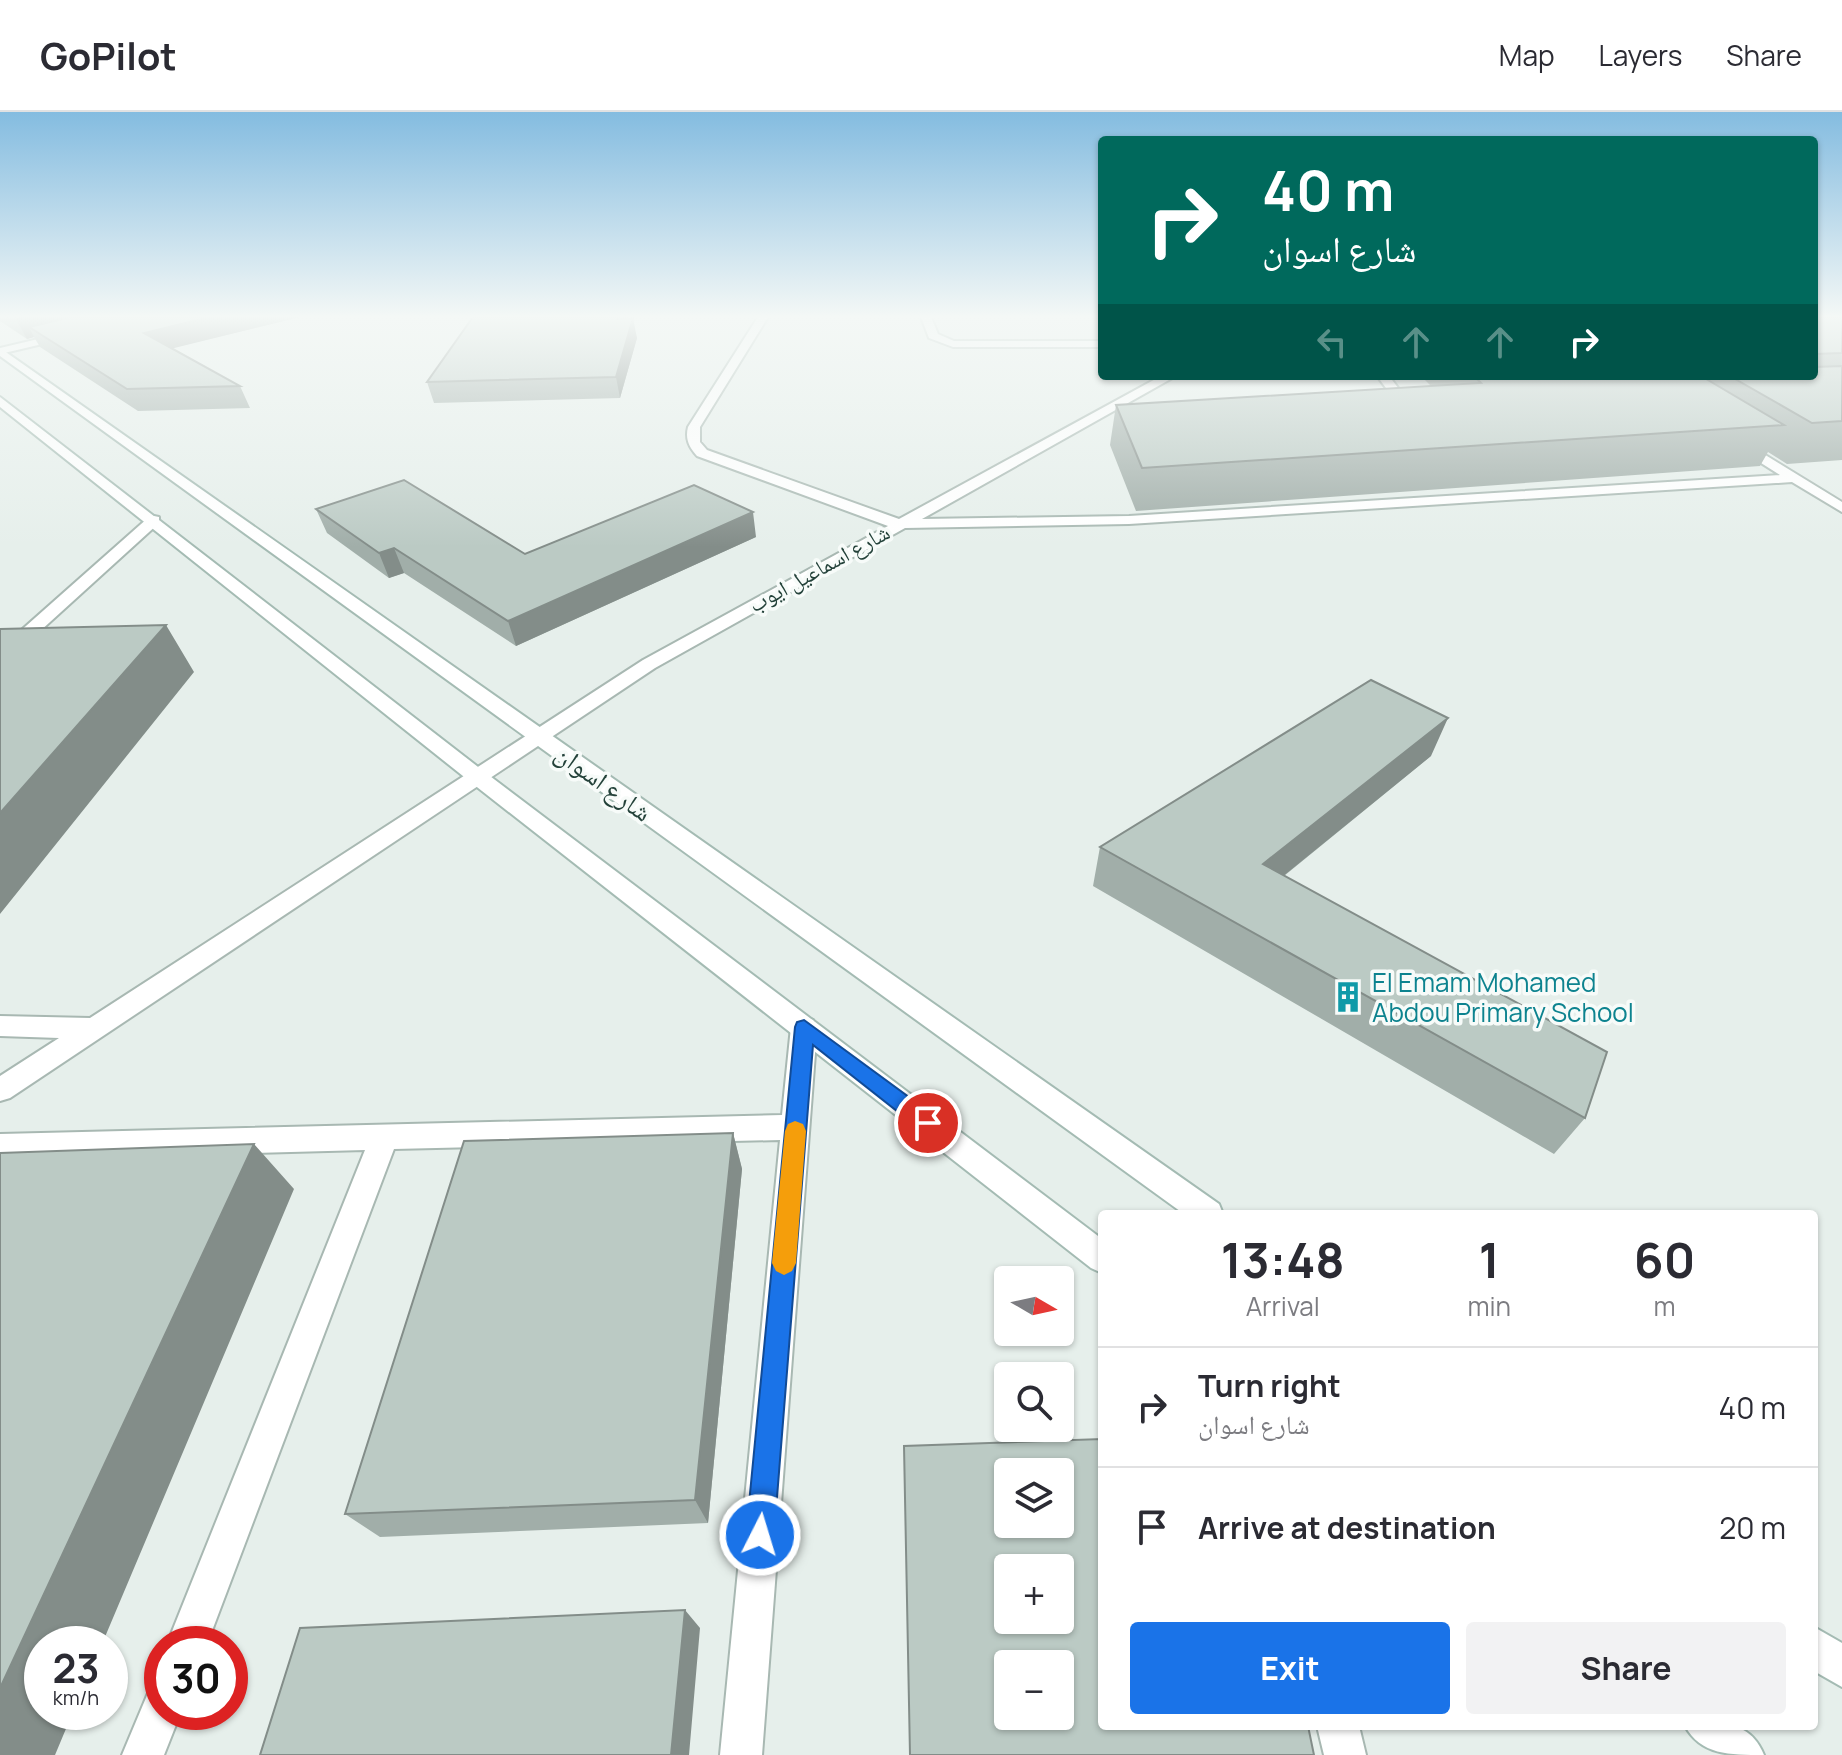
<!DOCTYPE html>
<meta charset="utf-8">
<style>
:root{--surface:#fff;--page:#f2f2f3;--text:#2b2b33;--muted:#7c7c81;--line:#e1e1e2;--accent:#1a73e8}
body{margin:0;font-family:Manrope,"Noto Naskh Arabic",sans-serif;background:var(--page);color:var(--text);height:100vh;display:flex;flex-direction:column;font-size:30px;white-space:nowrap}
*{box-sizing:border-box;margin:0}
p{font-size:26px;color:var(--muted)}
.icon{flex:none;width:44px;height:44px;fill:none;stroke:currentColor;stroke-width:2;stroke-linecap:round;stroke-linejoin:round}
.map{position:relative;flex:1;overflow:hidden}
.details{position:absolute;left:1098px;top:1098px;width:720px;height:520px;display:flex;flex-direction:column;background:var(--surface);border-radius:8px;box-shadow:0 2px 6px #0004}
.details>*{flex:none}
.guide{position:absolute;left:1098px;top:24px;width:720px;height:244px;border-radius:8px;box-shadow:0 2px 6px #0004;background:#00695c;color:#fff;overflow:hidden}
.needle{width:52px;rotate:99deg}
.controls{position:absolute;left:994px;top:1154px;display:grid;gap:16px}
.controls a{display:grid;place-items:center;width:80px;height:80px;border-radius:8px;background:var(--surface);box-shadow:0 2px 6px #0004;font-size:40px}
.speed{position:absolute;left:24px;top:1514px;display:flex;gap:16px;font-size:40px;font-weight:700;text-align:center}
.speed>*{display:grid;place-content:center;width:104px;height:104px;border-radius:50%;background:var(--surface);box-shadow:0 2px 6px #0004;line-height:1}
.speed small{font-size:20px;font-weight:400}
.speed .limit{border:12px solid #d22;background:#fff;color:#111}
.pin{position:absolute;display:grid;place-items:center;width:68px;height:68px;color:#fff;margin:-34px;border:4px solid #fff;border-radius:50%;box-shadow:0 2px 8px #0007}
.me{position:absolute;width:88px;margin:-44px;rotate:5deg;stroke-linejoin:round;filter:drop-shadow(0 0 6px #0008)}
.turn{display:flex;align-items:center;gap:28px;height:168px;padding:0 32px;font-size:36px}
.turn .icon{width:104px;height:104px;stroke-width:2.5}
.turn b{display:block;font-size:56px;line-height:68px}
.lanes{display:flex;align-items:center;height:76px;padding:0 32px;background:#0003;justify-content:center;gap:40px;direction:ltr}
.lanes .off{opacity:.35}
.eta{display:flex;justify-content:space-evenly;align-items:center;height:136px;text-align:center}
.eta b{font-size:48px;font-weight:700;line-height:56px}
.button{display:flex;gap:16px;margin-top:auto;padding:16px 32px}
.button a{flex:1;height:92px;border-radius:8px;background:var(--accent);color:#fff;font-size:32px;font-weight:700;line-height:92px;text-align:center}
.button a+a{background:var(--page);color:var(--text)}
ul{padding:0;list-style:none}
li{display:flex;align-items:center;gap:24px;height:120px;padding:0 32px;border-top:2px solid var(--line)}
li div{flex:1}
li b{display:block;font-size:30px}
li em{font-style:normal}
header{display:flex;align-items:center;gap:48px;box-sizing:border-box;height:112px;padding:0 40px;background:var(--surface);border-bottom:2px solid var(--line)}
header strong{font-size:38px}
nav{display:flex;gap:44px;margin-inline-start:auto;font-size:28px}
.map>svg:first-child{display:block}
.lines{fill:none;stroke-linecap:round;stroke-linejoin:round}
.street-casing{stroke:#a8b8b2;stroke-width:4}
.secondary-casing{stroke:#a4bbb3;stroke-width:4}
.street{fill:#fff;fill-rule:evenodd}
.secondary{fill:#fff;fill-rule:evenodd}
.wall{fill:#a1aea9}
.shaded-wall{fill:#838d89}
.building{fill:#bbcac4;stroke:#838d89;stroke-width:2;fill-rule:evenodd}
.route{fill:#1a73e8;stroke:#114b97;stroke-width:2}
.slow{fill:#f59e0b}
.labels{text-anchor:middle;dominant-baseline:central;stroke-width:7;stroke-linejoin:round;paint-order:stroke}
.far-street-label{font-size:22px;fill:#24423a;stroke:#f7fbf9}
.street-label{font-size:26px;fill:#24423a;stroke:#f7fbf9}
.culture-label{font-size:26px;fill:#0d838f;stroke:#f7fbf9;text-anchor:start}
</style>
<header>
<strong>GoPilot</strong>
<nav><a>Map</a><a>Layers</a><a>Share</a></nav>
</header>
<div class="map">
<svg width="1842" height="1643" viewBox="0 0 1842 1643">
<rect width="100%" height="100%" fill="#e6efeb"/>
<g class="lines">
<defs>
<path id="street" d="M 758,205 L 768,205 L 700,315 L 700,330 L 707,338 L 899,407 L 1161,264 L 1176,264 L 922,407 L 1129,404 L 1780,363 L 1731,332 L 1731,326 L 1736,325 L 1842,390 L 1842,400 L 1792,370 L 1129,412 L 905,416 L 655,556 L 10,986 L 0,989 L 0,964 L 59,926 L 0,924 L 0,904 L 90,906 L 643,548 L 888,414 L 697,344 C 689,335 685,327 688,315 Z
M 921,205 L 931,205 L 938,222 L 954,229 L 1102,229 L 1102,235 L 953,235 L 929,226 Z
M 68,220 L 73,223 L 72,225 L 0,242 L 0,236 Z
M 1377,264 L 1389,264 L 1405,285 L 1403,288 L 1395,288 Z
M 154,404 L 159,405 L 159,411 L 6,550 L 0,551 L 0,537 L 149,405 Z
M 804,905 L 813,908 L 817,915 L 762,1643 L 720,1643 L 780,1028 L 394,1037 L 207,1532 L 167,1532 L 365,1038 L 0,1048 L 0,1022 L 782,1003 L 791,915 L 795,908 Z
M 162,1575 L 162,1600 L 181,1600 L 164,1643 L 122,1643 L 148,1581 Z
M 1317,1614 L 1359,1614 L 1366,1643 L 1324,1643 Z"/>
<path id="secondary" d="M 0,236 L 1219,1092 L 1223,1102 L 1184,1102 L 0,244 Z
M 0,285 L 482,658 L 1102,1127 L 1102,1161 L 1091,1156 L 468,668 L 0,295 Z
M 1814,1515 L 1842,1531 L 1842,1575 L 1814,1559 Z
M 1685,1614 C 1720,1614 1748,1605 1764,1643 C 1729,1643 1701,1643 1685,1614 Z"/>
</defs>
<use href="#street" class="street-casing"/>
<use href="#secondary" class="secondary-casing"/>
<use href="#street" class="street"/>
<use href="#secondary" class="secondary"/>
</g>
<path class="wall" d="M 0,205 L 300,205 L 172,236 L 240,274 L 250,296 L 138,299 L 40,235 L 34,225 L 27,227 L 0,209 Z
M 473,205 L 628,205 L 637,226 L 620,286 L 434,291 L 427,270 Z
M 1814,205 L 1842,205 L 1842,348 L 1787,352 L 1768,340 L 1760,354 L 1136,399 L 1110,333 L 1116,293 L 1431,274 L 1421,264 L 1814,264 Z
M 316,397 L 525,442 L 756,425 L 516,534 L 404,461 L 389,466 L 327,421 Z
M 1431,644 L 1284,764 L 1585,1006 L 1554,1042 L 1093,774 L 1100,735 Z
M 733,1021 L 742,1057 L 708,1411 L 380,1425 L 345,1402 Z"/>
<path class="shaded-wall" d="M 22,205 L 116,205 L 29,215 L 34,225 L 27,227 L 16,207 Z
M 210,205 L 300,205 L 154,241 L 144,221 Z
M 633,206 L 637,226 L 620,286 L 616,265 Z
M 753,400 L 756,425 L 516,534 L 508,509 Z
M 394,436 L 404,461 L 389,466 L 379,441 Z
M 166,513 L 194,560 L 0,802 L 0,701 Z
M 1448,606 L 1431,644 L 1250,791 L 1263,752 Z
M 733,1021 L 742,1057 L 708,1411 L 695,1388 Z
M 254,1032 L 294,1077 L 102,1532 L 42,1532 L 42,1600 L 73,1600 L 55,1643 L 0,1643 L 0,1576 Z
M 685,1498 L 700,1516 L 689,1643 L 671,1643 Z"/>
<path class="building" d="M 71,205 L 210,205 L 144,221 L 240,274 L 127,277 L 29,215 Z
M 473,205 L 617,205 L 617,207 L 633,206 L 616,265 L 427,270 Z
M 1814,205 L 1842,205 L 1842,241 L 1814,242 Z
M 1842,254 L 1842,309 L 1812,311 L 1730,264 L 1814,264 L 1814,255 Z
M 1474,264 L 1701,264 L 1784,313 L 1142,356 L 1116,293 L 1481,271 Z
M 404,368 L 525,442 L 694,373 L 753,400 L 508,509 L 394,436 L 379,441 L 316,397 Z
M 166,513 L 0,701 L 0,517 Z
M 1371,568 L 1448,606 L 1263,752 L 1607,940 L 1585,1006 L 1100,735 Z
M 733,1021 L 695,1388 L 345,1402 L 464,1029 Z
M 254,1032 L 0,1576 L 0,1041 Z
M 1102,1327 L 1102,1614 L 1308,1614 L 1314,1643 L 910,1643 L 904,1334 ZM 1008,1360 L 1060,1360 L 1060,1412 L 1008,1412 ZM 1008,1456 L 1060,1456 L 1060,1508 L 1008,1508 ZM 1008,1552 L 1060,1552 L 1060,1604 L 1008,1604 Z
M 685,1498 L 671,1643 L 260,1643 L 300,1516 Z"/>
<linearGradient id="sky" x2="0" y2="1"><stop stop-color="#84bce0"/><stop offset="0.47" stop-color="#f4f8f6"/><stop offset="1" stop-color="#f4f8f6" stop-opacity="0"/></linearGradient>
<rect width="1842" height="435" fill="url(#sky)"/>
<path class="route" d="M 804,908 L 936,1005 L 939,1011 L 936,1018 L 928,1020 L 921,1018 L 813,933 L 774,1423 L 770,1433 L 760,1437 L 750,1433 L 746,1423 L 795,915 L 797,910 Z"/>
<path class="slow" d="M 795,1009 L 803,1012 L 806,1019 L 796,1151 L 792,1159 L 784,1163 L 776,1159 L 772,1151 L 785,1019 L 788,1012 Z"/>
<defs>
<symbol id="building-bare" viewBox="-9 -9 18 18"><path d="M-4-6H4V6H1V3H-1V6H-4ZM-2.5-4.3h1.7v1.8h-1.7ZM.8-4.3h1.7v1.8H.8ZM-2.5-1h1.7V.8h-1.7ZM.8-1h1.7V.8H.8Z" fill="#0f9aa8" stroke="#f7fbf9" stroke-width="2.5" paint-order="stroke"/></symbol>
</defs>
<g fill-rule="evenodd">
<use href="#building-bare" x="1326" y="863" width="44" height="44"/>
</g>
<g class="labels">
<g class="far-street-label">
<text transform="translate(819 456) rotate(-29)">شارع اسماعيل ايوب</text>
</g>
<g class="street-label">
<text transform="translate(604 670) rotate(36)">شارع اسوان</text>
</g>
<g class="culture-label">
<text x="1372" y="870">El Emam Mohamed<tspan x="1372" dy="30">Abdou Primary School</tspan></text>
</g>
</g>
</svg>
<div class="controls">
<a><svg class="needle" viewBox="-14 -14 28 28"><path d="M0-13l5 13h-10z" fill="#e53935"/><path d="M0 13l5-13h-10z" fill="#7c7c81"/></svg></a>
<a><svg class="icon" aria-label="search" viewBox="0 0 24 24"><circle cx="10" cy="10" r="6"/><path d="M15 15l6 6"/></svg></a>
<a><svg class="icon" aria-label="layers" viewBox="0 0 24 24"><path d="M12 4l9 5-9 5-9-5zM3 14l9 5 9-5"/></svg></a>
<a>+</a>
<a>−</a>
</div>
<div class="speed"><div>23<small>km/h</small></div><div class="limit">30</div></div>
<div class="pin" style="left:928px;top:1011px;background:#d93025"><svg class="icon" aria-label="arrive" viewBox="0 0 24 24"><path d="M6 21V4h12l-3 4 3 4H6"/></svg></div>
<svg class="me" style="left:760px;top:1423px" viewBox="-20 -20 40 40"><circle r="17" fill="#1a73e8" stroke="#fff" stroke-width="3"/><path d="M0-11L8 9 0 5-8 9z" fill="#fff"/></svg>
<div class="guide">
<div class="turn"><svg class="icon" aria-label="right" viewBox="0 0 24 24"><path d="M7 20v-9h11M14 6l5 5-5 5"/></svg><div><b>40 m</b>شارع اسوان</div></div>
<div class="lanes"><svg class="icon off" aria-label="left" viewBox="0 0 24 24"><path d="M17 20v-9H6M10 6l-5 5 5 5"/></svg><svg class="icon off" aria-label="ahead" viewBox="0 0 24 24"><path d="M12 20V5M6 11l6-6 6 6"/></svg><svg class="icon off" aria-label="ahead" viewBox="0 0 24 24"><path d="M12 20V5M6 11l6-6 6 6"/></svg><svg class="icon" aria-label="right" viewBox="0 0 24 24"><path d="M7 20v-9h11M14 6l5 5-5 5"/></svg></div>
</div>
<section class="details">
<div class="eta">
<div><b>13:48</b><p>Arrival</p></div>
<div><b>1</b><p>min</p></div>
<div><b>60</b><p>m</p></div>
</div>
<ul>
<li><svg class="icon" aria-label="right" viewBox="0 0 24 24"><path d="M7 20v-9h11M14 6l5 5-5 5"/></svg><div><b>Turn right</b><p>شارع اسوان</p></div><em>40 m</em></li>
<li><svg class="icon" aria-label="arrive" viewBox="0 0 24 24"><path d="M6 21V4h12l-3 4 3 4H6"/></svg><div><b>Arrive at destination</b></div><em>20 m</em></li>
</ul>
<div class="button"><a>Exit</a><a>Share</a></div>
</section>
</div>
